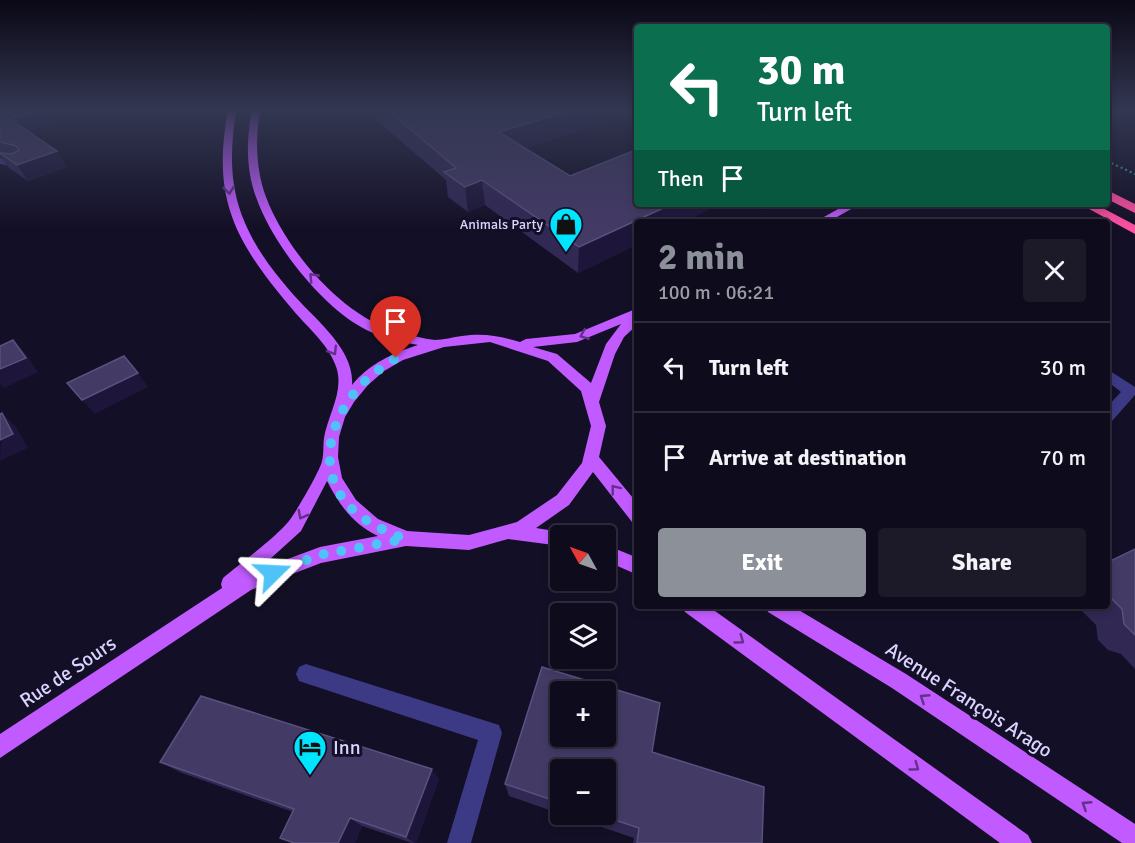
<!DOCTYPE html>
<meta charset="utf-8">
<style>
:root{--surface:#0e0b1c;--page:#1c1929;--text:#f1f3f6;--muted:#9b9ba3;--line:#2e2b3b;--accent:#8c9099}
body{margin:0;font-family:Signika,sans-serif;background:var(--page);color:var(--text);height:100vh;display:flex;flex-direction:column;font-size:22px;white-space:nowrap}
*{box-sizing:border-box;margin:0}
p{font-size:20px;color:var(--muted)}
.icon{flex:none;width:33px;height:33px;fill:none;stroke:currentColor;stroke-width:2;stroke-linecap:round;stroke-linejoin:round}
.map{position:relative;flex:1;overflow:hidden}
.side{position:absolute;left:634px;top:219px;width:476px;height:390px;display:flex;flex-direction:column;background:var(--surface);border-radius:6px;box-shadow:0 3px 9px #0003,0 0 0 2px var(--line)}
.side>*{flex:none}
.top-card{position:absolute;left:634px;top:24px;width:476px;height:183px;border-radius:6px;box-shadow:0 3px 9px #0003,0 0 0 2px var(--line);background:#0b6e4f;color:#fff;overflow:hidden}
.needle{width:39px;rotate:310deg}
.buttons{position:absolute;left:550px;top:525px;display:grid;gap:12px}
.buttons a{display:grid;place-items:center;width:66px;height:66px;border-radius:6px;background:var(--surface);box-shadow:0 3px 9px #0003,0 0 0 2px var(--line);font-size:30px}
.pin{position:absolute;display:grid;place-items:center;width:51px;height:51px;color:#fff;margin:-62px -26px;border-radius:50% 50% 50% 0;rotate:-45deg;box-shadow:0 0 6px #0007}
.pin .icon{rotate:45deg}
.me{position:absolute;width:66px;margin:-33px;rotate:69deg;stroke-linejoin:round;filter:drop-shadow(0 0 4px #0008)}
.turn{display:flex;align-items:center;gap:21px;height:126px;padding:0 24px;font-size:27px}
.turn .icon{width:78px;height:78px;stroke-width:2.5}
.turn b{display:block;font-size:42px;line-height:51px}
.then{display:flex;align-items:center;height:57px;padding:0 24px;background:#0003;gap:12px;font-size:22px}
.round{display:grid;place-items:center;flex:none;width:63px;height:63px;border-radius:6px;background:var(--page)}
.summary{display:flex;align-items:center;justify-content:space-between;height:102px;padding:0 24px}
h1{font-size:36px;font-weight:700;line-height:45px;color:var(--accent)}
.primary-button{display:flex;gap:12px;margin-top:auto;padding:12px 24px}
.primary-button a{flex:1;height:69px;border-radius:6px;background:var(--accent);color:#fff;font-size:24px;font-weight:700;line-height:69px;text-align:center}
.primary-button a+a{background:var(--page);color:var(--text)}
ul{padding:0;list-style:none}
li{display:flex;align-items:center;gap:18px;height:90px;padding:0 24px;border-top:2px solid var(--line)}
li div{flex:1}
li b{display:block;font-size:22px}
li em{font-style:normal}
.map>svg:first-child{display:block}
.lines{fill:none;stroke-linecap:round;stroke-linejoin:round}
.path{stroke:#2fb8b0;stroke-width:2;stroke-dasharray:2 3;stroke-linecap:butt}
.minor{fill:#3d3a85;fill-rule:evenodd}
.major{fill:#c25bff;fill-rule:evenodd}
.highway{fill:#ff4fa3;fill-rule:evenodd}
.wall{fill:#312854;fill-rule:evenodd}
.shaded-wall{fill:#1d163a}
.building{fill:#433a66;stroke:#5a527e;stroke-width:1.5;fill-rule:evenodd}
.oneway{stroke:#623188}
.route{stroke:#4fc3f7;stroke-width:10;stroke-dasharray:0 18}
.labels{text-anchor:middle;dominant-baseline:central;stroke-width:6;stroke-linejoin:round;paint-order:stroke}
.far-poi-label{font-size:14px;fill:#d9d4ff;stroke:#130f26;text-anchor:end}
.near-street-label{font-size:20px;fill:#d9d4ff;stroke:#130f26}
.near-poi-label{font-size:20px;fill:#d9d4ff;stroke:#130f26;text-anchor:start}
</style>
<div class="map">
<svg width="1135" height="843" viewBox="0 0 1135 843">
<rect width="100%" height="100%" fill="#130f26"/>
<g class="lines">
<path class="path" d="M 1107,119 L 1118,111
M 1107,161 L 1135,174"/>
<path class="minor" d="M 0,158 L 25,163 L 27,165 L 22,168 L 0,164 Z
M 1107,369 L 1135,387 L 1135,395 L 1112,421 L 1107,423 L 1107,407 L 1121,392 L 1107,381 Z
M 306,664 L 499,725 L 502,733 L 471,843 L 447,843 L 478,740 L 299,681 L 296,674 L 299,667 Z"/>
<path class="major" d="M 228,111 L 236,111 C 230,151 229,186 245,223 C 256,249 273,271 291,292 C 312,317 355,348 352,385 C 369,364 393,353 418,345 C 398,341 378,337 361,327 C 319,303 272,243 256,197 C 246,170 246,139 252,111 L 260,111 C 255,139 256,170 266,197 C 286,250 343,318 399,332 C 411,335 423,339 435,340 C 443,340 453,337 462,336 C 484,333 499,336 520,342 L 526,339 L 575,334 L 638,308 L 638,324 L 624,337 L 615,354 L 599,402 L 606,426 L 599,457 L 638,504 L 638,524 L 632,522 L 593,472 L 569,505 L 536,528 L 567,533 L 569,536 L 561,536 L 561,546 L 508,539 L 469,550 L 406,546 L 321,563 L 251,590 L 0,758 L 0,734 L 222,588 L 221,584 L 223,578 C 242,562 274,539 289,521 C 296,512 320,471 322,461 C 324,454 323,445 324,438 C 328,414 346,389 335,364 C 327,343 307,327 293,310 C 236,243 211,200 228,111 ZM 621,324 L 606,344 L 591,383 L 557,354 L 533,347 L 577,342 ZM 490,342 L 548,361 L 581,391 L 591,426 L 582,463 L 557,495 L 517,522 L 469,535 L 407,531 L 378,519 L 356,500 L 342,478 L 338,457 L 339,437 L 345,417 L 354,402 L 368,385 L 384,371 L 403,360 L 444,347 ZM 327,481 C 340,506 353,524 378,536 L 320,547 L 258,570 L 301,531 Z
M 847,204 L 860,204 L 828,222 L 815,222 Z
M 606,545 L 638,558 L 638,575 L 606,561 Z
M 683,606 L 708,606 L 1028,835 L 1032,843 L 1000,843 L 685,612 Z
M 766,606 L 792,606 L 906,674 L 1135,824 L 1135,843 L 1122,843 L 892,688 L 768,612 Z"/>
<path class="highway" d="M 1107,190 L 1135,204 L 1135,213 L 1107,199 Z
M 1080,204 L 1095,204 L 1135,225 L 1135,234 Z"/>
</g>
<path class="wall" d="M 0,111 L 91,111 L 28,131 L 67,167 L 28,181 L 9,168 L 0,156 Z
M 373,111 L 638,111 L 638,113 L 525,148 L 570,176 L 638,204 L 720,204 L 683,222 L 638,222 L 638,244 L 578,273 L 485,205 L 468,212 L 448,197 L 446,180 L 374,118 Z
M 1135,549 L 1135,669 L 1121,654 L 1108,650 L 1098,640 L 1096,625 L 1077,606 L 1107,606 L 1107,563 Z
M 542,667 L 660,703 L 652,752 L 764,787 L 762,843 L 633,843 L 634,838 L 563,814 L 606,814 L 606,770 L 561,770 L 561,814 L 509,796 L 505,784 ZM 561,692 L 606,692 L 606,736 L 561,736 Z
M 160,762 L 439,779 L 416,843 L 412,843 L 362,826 L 355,843 L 294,843 L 293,812 L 182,773 Z"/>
<path class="shaded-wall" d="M 35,111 L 91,111 L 20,134 L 10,119 Z
M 569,111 L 638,111 L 638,113 L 501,156 L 499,132 Z
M 57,151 L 67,167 L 28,181 L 17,165 Z
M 482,180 L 485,205 L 468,212 L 465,187 Z
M 672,204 L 720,204 L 683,222 L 638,222 L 638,244 L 578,273 L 579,247 Z
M 13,340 L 26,354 L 38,372 L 4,388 L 0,384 L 0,369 Z
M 138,373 L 148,387 L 95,414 L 82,400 Z
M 2,413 L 16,427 L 28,448 L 0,461 Z
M 432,769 L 439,779 L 416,843 L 414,843 L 406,837 Z
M 350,818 L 362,826 L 355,843 L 338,843 Z"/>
<path class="building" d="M 0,111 L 35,111 L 10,119 L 57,151 L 17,165 L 0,153 L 12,154 L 19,150 L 16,146 L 0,142 Z
M 389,111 L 569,111 L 499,132 L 570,176 L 638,149 L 638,204 L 672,204 L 579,247 L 482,180 L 465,187 L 444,172 L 456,168 Z
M 13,340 L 26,358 L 0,369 L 0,346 Z
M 124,356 L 138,373 L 82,400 L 67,383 Z
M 2,413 L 13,434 L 0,440 L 0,414 Z
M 1135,549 L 1135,635 L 1124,624 L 1122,609 L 1107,594 L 1107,566 L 1111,564 L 1108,562 Z
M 542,667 L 660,703 L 652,752 L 764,787 L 762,843 L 637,843 L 639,828 L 597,814 L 606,814 L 606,770 L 561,770 L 561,803 L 505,784 ZM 561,692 L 606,692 L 606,736 L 561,736 Z
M 201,696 L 432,769 L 406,837 L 350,818 L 338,843 L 294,843 L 280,838 L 294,809 L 160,762 Z"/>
<defs><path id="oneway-chevron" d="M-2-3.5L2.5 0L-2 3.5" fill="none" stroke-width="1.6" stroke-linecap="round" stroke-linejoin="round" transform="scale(1.5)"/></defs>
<g class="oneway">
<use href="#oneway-chevron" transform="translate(229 190) rotate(84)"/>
<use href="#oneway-chevron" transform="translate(313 277) rotate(-134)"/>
<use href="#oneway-chevron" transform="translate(584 335) rotate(158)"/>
<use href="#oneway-chevron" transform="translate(333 351) rotate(58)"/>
<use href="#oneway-chevron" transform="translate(615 489) rotate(-128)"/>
<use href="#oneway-chevron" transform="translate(302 515) rotate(118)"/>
<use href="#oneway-chevron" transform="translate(740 640) rotate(36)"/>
<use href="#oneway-chevron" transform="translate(924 698) rotate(-147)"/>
<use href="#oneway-chevron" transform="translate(915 767) rotate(36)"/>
<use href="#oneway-chevron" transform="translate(1086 805) rotate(-147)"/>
</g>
<linearGradient id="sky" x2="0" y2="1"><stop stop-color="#0a0815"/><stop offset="0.48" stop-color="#333752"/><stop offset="1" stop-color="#333752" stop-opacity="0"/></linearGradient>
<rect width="1135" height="229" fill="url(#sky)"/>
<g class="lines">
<path class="route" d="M 273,573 L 320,555 L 405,539 C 386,531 368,524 353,510 C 313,472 330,417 363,383 C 372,373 385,366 396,358"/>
</g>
<defs>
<symbol id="shop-pin" viewBox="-11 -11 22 30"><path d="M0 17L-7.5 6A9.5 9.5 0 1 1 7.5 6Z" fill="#00e5ff" stroke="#130f26"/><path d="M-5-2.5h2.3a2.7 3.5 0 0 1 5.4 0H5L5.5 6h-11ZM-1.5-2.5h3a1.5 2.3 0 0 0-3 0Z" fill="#111"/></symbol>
<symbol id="hotel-pin" viewBox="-11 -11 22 30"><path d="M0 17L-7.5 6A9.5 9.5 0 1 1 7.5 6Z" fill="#00e5ff" stroke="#130f26"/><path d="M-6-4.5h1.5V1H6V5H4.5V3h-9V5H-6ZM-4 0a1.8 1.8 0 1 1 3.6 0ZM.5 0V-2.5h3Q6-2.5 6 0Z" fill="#111"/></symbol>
</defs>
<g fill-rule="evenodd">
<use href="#shop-pin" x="547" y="205" width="38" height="52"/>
<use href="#hotel-pin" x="291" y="728" width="38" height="52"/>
</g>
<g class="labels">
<g class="far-poi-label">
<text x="543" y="224">Animals Party</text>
</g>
<g class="near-street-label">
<text transform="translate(68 672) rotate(-34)">Rue de Sours</text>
<text transform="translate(969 700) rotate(33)">Avenue François Arago</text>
</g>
<g class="near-poi-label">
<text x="333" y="747">Inn</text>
</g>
</g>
</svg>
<div class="buttons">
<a><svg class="needle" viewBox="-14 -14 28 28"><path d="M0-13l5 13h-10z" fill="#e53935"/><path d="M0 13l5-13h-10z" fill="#9b9ba3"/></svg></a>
<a><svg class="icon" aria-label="layers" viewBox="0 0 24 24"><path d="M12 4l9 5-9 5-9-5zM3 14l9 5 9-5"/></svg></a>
<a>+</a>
<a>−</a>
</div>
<div class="pin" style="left:396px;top:358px;background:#d93025"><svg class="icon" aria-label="arrive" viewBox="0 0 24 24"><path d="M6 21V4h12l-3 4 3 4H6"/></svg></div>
<svg class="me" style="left:273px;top:573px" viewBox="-20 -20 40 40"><path d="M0-17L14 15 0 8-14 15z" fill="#4fc3f7" stroke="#fff" stroke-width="4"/></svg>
<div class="top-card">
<div class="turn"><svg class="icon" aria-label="left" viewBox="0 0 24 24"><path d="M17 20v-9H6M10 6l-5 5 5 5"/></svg><div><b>30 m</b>Turn left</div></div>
<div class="then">Then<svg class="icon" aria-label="arrive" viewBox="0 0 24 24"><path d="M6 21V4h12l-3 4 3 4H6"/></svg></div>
</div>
<section class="side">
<div class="summary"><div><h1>2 min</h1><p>100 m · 06:21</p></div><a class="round"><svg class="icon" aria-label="close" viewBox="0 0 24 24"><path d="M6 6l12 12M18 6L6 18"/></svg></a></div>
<ul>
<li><svg class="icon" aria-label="left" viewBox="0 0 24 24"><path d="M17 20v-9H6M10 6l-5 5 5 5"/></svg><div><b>Turn left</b></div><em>30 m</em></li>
<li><svg class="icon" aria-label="arrive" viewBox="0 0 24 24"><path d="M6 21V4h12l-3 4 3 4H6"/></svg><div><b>Arrive at destination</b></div><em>70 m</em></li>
</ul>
<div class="primary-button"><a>Exit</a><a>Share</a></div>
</section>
</div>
